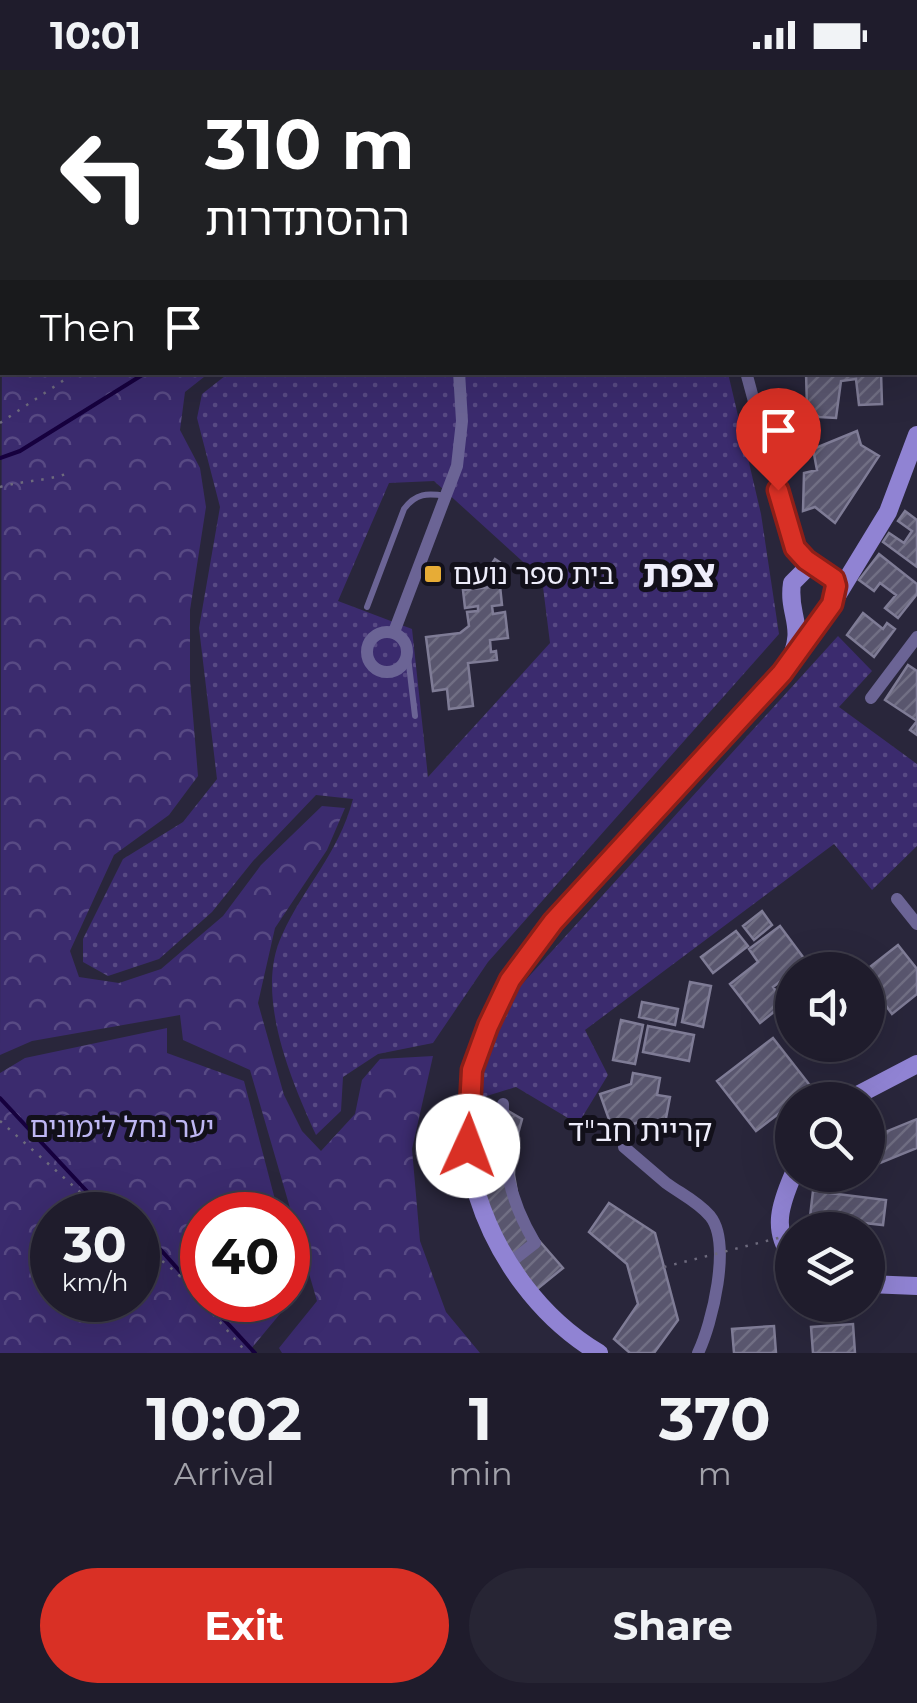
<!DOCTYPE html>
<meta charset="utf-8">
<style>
:root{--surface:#1f1c2c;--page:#272534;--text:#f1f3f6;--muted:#a1a1a9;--line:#3c3a48;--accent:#d93025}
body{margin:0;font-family:Montserrat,"Noto Sans Hebrew",sans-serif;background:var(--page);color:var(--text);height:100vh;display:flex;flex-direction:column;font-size:38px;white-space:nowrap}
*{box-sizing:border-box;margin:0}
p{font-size:32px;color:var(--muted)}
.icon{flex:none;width:55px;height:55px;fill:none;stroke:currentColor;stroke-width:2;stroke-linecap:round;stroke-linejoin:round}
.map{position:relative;height:1283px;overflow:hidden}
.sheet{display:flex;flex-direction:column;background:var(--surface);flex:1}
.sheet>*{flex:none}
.top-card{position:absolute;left:0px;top:0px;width:918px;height:305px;box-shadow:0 10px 40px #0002,0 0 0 2px var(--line);background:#202124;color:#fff;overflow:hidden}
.buttons{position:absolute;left:775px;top:882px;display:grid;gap:20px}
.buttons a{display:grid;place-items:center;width:110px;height:110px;border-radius:50%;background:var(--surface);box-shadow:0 10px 40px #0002,0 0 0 2px var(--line);font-size:50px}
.speed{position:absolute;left:30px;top:1122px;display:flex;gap:20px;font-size:50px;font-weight:700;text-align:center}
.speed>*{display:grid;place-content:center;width:130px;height:130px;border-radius:50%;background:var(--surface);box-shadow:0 10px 40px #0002,0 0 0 2px var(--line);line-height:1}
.speed small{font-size:25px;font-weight:400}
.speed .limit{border:15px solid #d22;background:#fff;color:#111}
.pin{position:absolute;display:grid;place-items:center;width:85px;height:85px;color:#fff;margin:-102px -42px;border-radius:50% 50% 50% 0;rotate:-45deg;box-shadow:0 0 10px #0007}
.pin .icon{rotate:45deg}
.me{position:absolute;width:110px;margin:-55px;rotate:2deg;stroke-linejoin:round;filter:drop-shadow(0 0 8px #0008)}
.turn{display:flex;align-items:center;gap:35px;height:210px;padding:0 40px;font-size:45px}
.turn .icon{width:130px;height:130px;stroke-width:2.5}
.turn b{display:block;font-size:70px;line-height:85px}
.then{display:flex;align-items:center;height:95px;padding:0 40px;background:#0003;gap:20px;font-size:38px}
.eta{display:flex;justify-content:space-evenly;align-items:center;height:170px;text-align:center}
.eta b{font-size:60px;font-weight:700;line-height:70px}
.button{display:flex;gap:20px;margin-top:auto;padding:20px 40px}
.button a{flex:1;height:115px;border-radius:60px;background:var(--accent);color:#fff;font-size:40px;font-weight:700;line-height:115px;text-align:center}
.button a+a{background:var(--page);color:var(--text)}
.status{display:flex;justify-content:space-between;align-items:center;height:70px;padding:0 50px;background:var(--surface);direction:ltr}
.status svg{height:28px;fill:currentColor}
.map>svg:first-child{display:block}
.grass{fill:url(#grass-dots);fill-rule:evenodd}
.forest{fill:url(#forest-crowns);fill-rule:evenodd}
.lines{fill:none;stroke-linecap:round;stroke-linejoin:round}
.stream{stroke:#16003e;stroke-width:4}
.building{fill:url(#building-hatch);stroke:#7f7c96;stroke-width:2.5}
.path{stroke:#6d6a7d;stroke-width:2.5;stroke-dasharray:2.5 8;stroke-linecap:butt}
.lane{stroke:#6b6495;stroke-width:6}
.street{stroke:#6b6495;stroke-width:12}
.secondary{stroke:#9083d3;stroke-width:18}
.path-bridge{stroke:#6d6a7d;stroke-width:2.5;stroke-dasharray:2.5 8;stroke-linecap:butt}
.route-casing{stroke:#8d1f18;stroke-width:25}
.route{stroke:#d93025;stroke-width:18}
.poi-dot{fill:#e7ac36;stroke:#12101a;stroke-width:4}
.labels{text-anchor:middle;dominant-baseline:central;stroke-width:10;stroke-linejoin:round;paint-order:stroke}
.poi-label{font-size:28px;fill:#eeedfb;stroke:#12101a;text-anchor:start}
.park-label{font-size:28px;fill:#beb7f3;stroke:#12101a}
.neighbourhood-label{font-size:30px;fill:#eeedfb;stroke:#12101a}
.district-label{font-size:38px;font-weight:bold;fill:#eeedfb;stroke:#12101a}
</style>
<div class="status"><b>10:01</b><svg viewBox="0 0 49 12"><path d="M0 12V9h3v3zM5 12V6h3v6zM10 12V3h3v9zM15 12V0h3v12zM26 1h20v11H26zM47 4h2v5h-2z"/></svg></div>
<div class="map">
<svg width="917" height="1283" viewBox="0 0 917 1283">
<defs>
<pattern id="grass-dots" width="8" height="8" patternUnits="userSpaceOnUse" patternTransform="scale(2.5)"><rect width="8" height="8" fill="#3b2b6e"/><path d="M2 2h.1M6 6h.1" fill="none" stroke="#584a84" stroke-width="1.8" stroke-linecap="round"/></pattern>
<pattern id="forest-crowns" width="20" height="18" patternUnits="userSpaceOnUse" patternTransform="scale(2.5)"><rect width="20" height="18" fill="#3b2b6e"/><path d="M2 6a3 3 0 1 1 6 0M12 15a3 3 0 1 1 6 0" fill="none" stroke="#584a84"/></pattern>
<pattern id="building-hatch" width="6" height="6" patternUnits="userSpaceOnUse" patternTransform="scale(2.5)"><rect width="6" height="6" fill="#59566e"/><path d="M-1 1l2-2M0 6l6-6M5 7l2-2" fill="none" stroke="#716f84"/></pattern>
</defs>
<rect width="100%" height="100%" fill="#29263b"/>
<path class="grass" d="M 230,302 L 728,303 L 761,444 L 779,564 L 488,892 L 433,973 L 378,984 L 343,1007 L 341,1041 L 316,1065 C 291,1010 254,924 282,865 C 304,816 338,785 353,729 L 316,725 L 253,791 L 212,842 L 159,889 L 108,906 L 83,892 L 83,869 L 123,789 L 183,752 L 217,709 L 199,558 L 220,437 L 197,348 L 202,324 ZM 434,411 L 542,509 L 550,573 L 428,707 L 412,559 L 338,531 L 389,413 Z
M 838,566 L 872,601 L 839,637 L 917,694 L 917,776 L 872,820 L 834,774 L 585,960 L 608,1005 L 578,1054 L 516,1017 L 461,1034 L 503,935 Z"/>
<path class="forest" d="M 0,0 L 172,2 L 2,2 L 0,182 Z
M 195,0 L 574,0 L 188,2 Z
M 2,262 L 2,302 L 209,303 L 185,322 L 180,360 L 200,398 L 206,437 L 190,540 L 190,610 L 198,706 L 169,745 L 114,785 L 70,881 L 79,907 L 119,913 L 161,899 L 223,846 L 261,795 L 322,736 L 345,738 L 327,780 L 275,858 L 258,933 L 284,1025 L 302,1061 L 321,1081 L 355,1044 L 362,1010 L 380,989 L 433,986 L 412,1079 L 420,1171 L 446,1242 L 480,1283 L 282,1283 L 279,1278 L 317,1231 L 250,1000 L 183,970 L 180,945 L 32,971 L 0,985 Z
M 167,958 L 167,983 L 244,1011 L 279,1145 L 202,1145 L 202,1230 L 288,1230 L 288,1176 L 299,1221 L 250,1280 L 251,1283 L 0,1283 L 0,1003 L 25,988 ZM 138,1145 L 138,1230 L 52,1230 L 52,1145 Z"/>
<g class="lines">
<path class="stream" d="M 675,2 L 678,0
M 0,388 L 20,381 L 147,302
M 0,1028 L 96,1131 L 115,1145
M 138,1162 L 160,1179 L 202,1226
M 206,1230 L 255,1283"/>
</g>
<path class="building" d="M 806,302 L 881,302 L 882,334 L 859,335 L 856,309 L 841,311 L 836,348 L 819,347 L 807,338 Z
M 857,361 L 861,375 L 879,386 L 835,453 L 815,437 L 803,441 L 804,403 L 817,400 L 813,379 Z
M 905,441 L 917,450 L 917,497 L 883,472 L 889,463 L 904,473 L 912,461 L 898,451 Z
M 879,484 L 917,514 L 917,524 L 898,548 L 885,538 L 896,525 L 880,513 L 874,521 L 859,510 Z
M 495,489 L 504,495 L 496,508 L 487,501 Z
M 500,516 L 502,535 L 492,536 L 493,544 L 505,542 L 508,568 L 490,570 L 491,582 L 496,581 L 497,590 L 468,593 L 473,636 L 449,639 L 447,619 L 433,621 L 426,567 L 460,563 L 469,556 L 467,542 L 478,541 L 478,536 L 465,538 L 463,520 Z
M 863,543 L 883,559 L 887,553 L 895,559 L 874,587 L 847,565 Z
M 908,595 L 917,601 L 917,665 L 910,660 L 917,651 L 885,630 Z
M 762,841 L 772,855 L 754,870 L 743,856 Z
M 780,856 L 806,891 L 773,917 L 785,933 L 760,953 L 730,914 L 758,892 L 749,879 Z
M 736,861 L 748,876 L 713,903 L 701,887 Z
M 898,875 L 917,899 L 917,924 L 892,944 L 884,933 L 868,946 L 866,900 Z
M 690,912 L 711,916 L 703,957 L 682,952 Z
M 642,932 L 678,939 L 675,955 L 639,947 Z
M 621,950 L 643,955 L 635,994 L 613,990 Z
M 648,956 L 694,965 L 689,991 L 643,982 Z
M 773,968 L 812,1018 L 756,1061 L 717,1011 Z
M 633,1003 L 660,1008 L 657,1025 L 670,1027 L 663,1064 L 643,1060 L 645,1050 L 613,1061 L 600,1024 L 631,1014 Z
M 491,1031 L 522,1049 L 515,1075 L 514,1105 L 522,1151 L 563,1198 L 536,1220 L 486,1144 L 477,1095 Z
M 917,1049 L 917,1078 L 868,1098 L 868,1069 Z
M 813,1121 L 886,1130 L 883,1155 L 810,1147 Z
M 609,1133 L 655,1163 L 678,1250 L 654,1283 L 630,1283 L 614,1269 L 638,1234 L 627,1194 L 589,1162 Z
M 853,1254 L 855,1283 L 813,1283 L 811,1257 Z
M 774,1256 L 776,1283 L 734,1283 L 732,1259 Z"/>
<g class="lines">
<path class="path" d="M 0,353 L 76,302
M 0,417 C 25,410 43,412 69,403
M 0,1051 L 106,1145
M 138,1171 L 178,1204 L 247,1283"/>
<path class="lane" d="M 367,537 L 404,439 C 416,423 427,423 446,426
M 407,578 L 415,646"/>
<path class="street" d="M 756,0 L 759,2
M 620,2 L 625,0
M 851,2 L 853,0
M 0,199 L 2,199
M 746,302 L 790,464 L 800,485 L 815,497
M367 582a20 20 0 1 1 40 0a20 20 0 1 1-40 0Z
M 394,562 L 457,396 L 462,351 L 459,302
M 871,628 L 917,567
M 897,829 L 917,854
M 503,1034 C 502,1088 507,1126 535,1173 L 508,1194
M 624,1077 C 638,1089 652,1101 666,1113 C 681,1124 697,1131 710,1146 C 732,1173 712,1254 698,1283"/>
<path class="secondary" d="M 835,529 L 888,442 L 917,365
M 848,1030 L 917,994
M 792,1187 C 771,1160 781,1133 793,1105
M 868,1214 L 917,1216
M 599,1283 C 540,1248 497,1188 477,1124 C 408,901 699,736 802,573 C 814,555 835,538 836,516 C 831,502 822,497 807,498 L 792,513 C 787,547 808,555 787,597"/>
<path class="path-bridge" d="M 664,1197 L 782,1167"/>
</g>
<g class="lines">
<defs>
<path id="route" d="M 468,1076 L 472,1000 L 488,956 L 510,910 L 553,852 L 782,603 L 832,534 L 836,516 L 834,509 L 806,490 L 795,478 L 778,420"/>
</defs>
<use href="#route" class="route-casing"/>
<use href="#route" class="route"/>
</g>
<rect class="poi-dot" x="423" y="494" width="20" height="20" rx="5"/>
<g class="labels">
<g class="poi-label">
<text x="453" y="504">בית ספר נועם</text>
</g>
<g class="park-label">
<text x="122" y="1057">יער נחל לימונים</text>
</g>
<g class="neighbourhood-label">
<text x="640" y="1060">קריית חב"ד</text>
</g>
<g class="district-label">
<text x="679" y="503">צפת</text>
</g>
</g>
</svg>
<div class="buttons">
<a><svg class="icon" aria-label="sound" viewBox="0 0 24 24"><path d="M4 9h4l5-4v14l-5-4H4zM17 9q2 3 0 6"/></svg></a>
<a><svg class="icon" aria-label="search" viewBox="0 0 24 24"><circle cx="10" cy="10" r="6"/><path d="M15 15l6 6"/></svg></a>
<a><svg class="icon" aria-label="layers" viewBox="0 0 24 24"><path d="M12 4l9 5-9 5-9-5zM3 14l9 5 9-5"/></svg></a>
</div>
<div class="speed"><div>30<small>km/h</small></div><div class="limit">40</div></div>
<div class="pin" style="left:778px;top:420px;background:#d93025"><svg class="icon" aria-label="arrive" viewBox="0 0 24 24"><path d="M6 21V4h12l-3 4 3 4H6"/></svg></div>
<svg class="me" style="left:468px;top:1076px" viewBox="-20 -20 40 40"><circle r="19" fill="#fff"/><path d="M0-13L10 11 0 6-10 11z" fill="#d93025"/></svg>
<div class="top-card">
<div class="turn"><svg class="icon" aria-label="left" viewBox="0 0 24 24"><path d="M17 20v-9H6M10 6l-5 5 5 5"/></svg><div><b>310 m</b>ההסתדרות</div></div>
<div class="then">Then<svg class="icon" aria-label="arrive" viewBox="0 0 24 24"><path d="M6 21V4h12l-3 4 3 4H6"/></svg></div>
</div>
</div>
<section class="sheet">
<div class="eta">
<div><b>10:02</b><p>Arrival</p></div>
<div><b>1</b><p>min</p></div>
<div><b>370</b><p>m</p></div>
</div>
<div class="button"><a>Exit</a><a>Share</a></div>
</section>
